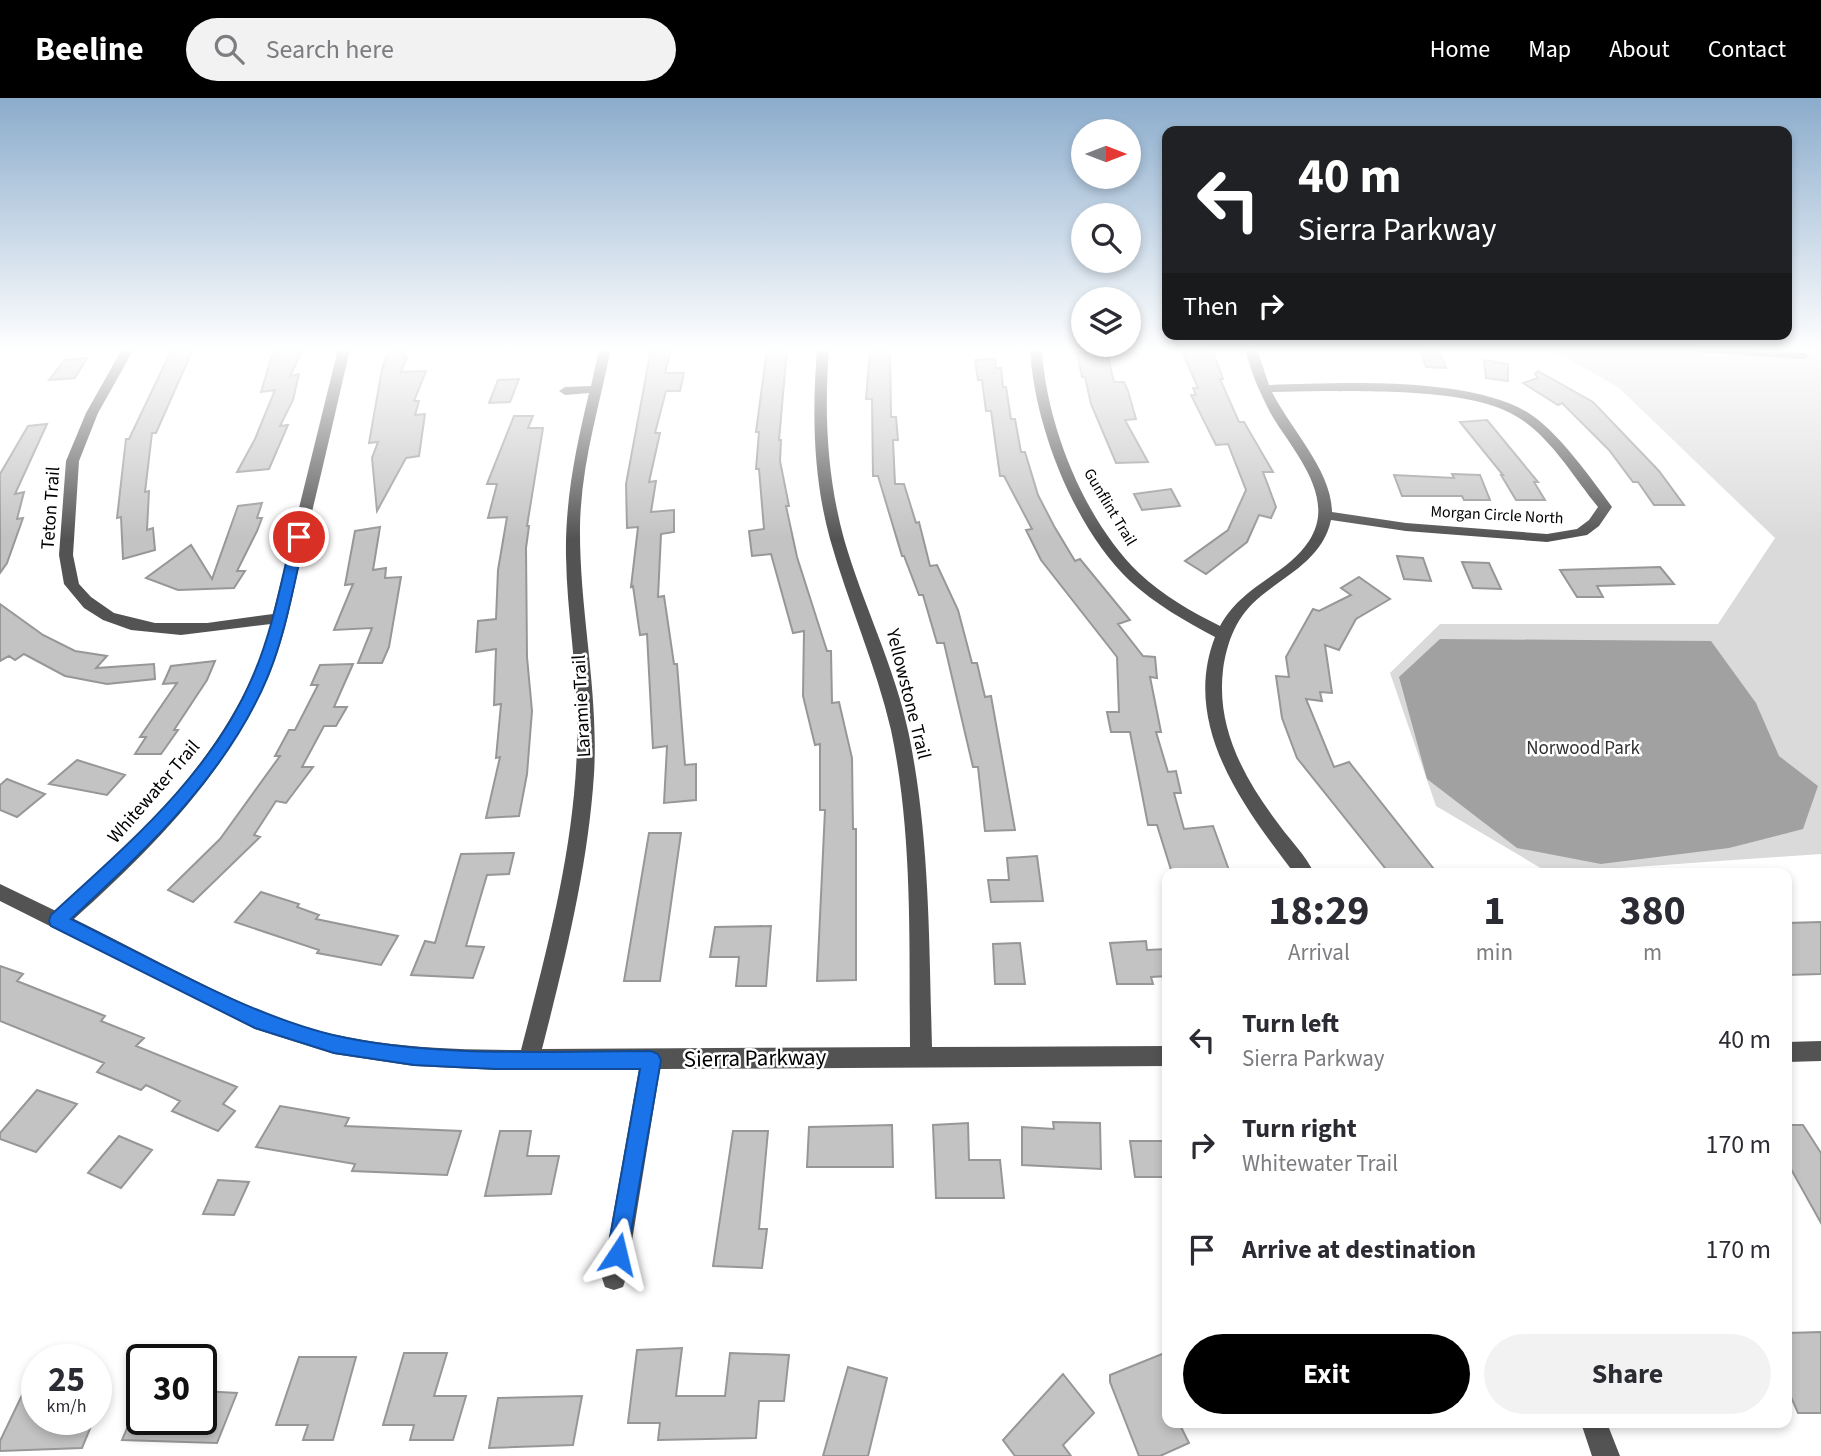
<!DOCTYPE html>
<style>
:root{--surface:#fff;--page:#f2f2f3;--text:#2b2b33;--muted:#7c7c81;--accent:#000}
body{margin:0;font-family:"Source Sans 3",sans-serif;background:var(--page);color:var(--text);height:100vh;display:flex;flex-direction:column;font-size:26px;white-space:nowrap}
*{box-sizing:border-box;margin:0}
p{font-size:23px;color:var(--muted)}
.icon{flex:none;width:38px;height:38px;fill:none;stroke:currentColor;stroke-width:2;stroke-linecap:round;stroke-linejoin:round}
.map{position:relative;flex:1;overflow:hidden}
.details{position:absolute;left:1162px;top:770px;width:630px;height:560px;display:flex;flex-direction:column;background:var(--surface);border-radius:14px;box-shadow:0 4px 10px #0003}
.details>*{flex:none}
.hud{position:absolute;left:1162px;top:28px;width:630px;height:214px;border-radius:14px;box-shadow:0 4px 10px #0003;background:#202124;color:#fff;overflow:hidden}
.needle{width:46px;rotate:90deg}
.tools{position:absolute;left:1071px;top:21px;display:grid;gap:14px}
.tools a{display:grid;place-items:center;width:70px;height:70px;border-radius:50%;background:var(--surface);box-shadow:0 4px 10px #0003;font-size:35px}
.speed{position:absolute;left:21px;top:1246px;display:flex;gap:14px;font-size:35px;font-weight:700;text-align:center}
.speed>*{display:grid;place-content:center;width:91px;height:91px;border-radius:50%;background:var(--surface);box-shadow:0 4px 10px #0003;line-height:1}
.speed small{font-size:18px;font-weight:400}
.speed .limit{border:4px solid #111;border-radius:10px;background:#fff;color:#111}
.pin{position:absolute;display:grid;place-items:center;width:60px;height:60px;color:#fff;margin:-30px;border:4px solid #fff;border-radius:50%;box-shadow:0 2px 7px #0007}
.me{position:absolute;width:77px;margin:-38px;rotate:10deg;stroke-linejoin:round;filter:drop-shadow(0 0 5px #0008)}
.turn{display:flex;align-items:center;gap:24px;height:147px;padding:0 21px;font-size:32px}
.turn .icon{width:91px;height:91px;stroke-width:2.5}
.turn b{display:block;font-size:49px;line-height:60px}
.then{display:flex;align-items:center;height:66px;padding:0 21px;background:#0003;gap:14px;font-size:26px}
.eta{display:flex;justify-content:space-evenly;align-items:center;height:119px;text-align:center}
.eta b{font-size:42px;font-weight:700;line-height:49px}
.action{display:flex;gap:14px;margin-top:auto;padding:14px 21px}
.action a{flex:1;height:80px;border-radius:42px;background:var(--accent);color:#fff;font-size:28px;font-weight:700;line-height:80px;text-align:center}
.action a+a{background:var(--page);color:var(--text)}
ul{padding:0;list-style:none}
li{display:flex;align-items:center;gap:21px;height:105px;padding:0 21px}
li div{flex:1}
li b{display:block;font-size:26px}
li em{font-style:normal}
header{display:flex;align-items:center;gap:42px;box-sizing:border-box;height:98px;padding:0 35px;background:var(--accent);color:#fff}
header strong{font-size:33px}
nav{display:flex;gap:38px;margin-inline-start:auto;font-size:24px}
.search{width:490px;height:63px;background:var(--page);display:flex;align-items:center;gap:18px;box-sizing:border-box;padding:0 24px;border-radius:38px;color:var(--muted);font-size:26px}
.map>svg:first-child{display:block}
.green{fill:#dadada}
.water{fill:#a1a1a1}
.building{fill:#c3c3c3;stroke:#979797;stroke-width:2}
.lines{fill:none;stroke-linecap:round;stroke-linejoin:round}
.minor{fill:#535353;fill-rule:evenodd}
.route{fill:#1a73e8;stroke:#114b97;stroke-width:2}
.labels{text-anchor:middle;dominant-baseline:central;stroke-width:5;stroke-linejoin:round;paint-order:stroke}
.far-street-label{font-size:16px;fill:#000;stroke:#fff}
.street-label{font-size:19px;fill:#000;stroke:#fff}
.park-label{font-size:19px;fill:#313131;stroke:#fff}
.near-street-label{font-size:23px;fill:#000;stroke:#fff}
</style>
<header>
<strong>Beeline</strong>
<div class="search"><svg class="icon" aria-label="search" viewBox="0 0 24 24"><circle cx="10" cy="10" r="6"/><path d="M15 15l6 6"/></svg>Search here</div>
<nav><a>Home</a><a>Map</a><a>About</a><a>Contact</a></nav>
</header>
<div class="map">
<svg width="1821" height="1358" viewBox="0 0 1821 1358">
<rect width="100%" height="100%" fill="#fff"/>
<path class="green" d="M 1527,251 L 1821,251 L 1821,756 L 1549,775 L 1436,708 L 1390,575 L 1440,526 L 1718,526 L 1775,440 L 1619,290 L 1562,257 Z"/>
<path class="water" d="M 1440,541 L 1711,543 L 1756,605 L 1779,658 L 1818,688 L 1803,731 L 1729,750 L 1601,766 L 1517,750 L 1427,681 L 1399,579 Z"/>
<path class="building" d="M 193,251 L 156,335 L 152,335 L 145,394 L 149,393 L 147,432 L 153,430 L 155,452 L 123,461 L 121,419 L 117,420 L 126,341 L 129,341 L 171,253 Z
M 274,251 L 303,251 L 290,278 L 299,276 L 293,302 L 280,328 L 288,327 L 269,371 L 237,374 L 255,341 L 275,292 L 261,294 Z
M 389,251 L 405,251 L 404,259 L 407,259 L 401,274 L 426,273 L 414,303 L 419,303 L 415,317 L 425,316 L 419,358 L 406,360 L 377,413 L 372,360 L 378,344 L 369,345 L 382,271 Z
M 651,251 L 671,251 L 665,275 L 684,275 L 680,293 L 666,293 L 655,335 L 660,335 L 649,384 L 656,383 L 651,414 L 674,412 L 674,434 L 661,436 L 658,499 L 664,498 L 674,566 L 677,566 L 685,667 L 696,666 L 696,702 L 664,705 L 667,648 L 653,650 L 647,536 L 640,537 L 633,488 L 631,489 L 638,429 L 627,430 L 626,386 Z
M 767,251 L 787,251 L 779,342 L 781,342 L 780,363 L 789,408 L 786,408 L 797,459 L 827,553 L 831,553 L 832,605 L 839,604 L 852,660 L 853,731 L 856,731 L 856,882 L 817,883 L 825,712 L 820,712 L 820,646 L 815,647 L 803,598 L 804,533 L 793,535 L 771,456 L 752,458 L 749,433 L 764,431 L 759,371 L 756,371 L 759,334 L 756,334 Z
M 1181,251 L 1212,251 L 1223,281 L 1220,281 L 1239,324 L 1244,324 L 1273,374 L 1263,374 L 1276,409 L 1271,420 L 1259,417 L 1247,444 L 1206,476 L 1185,463 L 1228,432 L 1246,392 L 1228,346 L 1216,347 L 1191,297 L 1196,297 L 1193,290 L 1198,290 Z
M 1420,251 L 1439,251 L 1446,270 L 1426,269 Z
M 870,252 L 890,252 L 891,319 L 896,319 L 898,342 L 893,342 L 895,386 L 904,386 L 916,425 L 919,424 L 930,468 L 937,467 L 958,512 L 972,565 L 977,565 L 985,599 L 991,598 L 1015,732 L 985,733 L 978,669 L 973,669 L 944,545 L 937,545 L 923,497 L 919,497 L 904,458 L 902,458 L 878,378 L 873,378 L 872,301 L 866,301 Z
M 1077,255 L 1107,255 L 1114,284 L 1124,284 L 1128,293 L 1136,321 L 1125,322 L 1148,364 L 1116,365 L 1091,306 L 1085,279 L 1082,279 Z
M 87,260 L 75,280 L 49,282 L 65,262 Z
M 995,261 L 996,270 L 1001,270 L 1003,289 L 1006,289 L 1011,321 L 1015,321 L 1021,354 L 1025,354 L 1038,397 L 1054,428 L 1075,463 L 1080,461 L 1130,522 L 1118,526 L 1143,558 L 1155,559 L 1157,580 L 1150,579 L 1161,634 L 1156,634 L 1168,674 L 1176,673 L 1181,695 L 1174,695 L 1184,731 L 1213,728 L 1230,775 L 1172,775 L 1157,727 L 1148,727 L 1130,634 L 1111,634 L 1107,614 L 1119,614 L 1117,559 L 1041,462 L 1026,432 L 1032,431 L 1004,378 L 1000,378 L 991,313 L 986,313 L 982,282 L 978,282 L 975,262 Z
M 1484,262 L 1508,266 L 1508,283 L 1486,280 Z
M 1538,273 L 1593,304 L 1659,373 L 1684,407 L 1654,407 L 1638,384 L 1633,384 L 1609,352 L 1562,305 L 1558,307 L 1523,285 L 1538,280 L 1535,276 Z
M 519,281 L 510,304 L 489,305 L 498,282 Z
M 514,318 L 533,318 L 528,330 L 543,330 L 527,428 L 529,428 L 526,450 L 527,559 L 532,613 L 527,676 L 519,718 L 486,720 L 500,659 L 496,660 L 501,606 L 494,607 L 496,551 L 476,554 L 478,523 L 496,521 L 498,472 L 507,419 L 488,420 L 497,386 L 487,386 Z
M 1487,322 L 1538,384 L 1534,384 L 1545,402 L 1516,402 L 1501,377 L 1503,377 L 1460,324 Z
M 47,326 L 15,396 L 24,394 L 17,421 L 23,420 L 7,465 L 0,475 L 0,376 L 28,328 Z
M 1452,376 L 1480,377 L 1490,402 L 1464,402 L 1462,398 L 1402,398 L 1394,377 L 1454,380 Z
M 1171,391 L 1180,408 L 1142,412 L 1134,396 Z
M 262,405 L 257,420 L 262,420 L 257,433 L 237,473 L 245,473 L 234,490 L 178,492 L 146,480 L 191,447 L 212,481 L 238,408 Z
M 380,429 L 373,472 L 386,470 L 385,480 L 401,479 L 389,549 L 382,565 L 358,565 L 372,530 L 334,532 L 353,486 L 345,487 L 355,433 Z
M 1397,458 L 1423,460 L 1431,483 L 1404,481 Z
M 1462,464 L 1489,465 L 1501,491 L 1473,490 Z
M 1660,469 L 1674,486 L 1597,488 L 1603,499 L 1577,499 L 1560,472 Z
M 1359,479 L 1390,501 L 1356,521 L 1339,552 L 1325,547 L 1332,595 L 1320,594 L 1322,603 L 1306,601 L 1334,669 L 1349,664 L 1437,775 L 1389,775 L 1297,660 L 1282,620 L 1276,578 L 1289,579 L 1286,559 L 1313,511 L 1319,513 L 1351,497 L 1341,490 Z
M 0,506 L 43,537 L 75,553 L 107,558 L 96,570 L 154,566 L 155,581 L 107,586 L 65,578 L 24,556 L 15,562 L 9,558 L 0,563 Z
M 215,563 L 207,582 L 174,632 L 178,632 L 161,656 L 135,656 L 146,639 L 140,639 L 177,585 L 163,586 L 171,568 Z
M 353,566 L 334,609 L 347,609 L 336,628 L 324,628 L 302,669 L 313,669 L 286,705 L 276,703 L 254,737 L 260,739 L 193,804 L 168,792 L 220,741 L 280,658 L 275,658 L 289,632 L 295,632 L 318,587 L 311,587 L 320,567 Z
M 77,662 L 125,677 L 107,697 L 49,686 Z
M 7,681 L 45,696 L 17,719 L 0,712 L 0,687 Z
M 649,735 L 681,735 L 660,883 L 624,883 Z
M 514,755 L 509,776 L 487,777 L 466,848 L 484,849 L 473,880 L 411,877 L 425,843 L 435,845 L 461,756 Z
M 1037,758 L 1043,803 L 991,804 L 988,782 L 1009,782 L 1007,760 Z
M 261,794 L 299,806 L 297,809 L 319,817 L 316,821 L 398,838 L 381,867 L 317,855 L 319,852 L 235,824 Z
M 1821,824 L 1821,876 L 1787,877 L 1787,825 Z
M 771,828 L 766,888 L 736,888 L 739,859 L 710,859 L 715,829 Z
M 1146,843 L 1147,852 L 1167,851 L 1167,878 L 1151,879 L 1153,886 L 1117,886 L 1110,845 Z
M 1020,845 L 1025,886 L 995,886 L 993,846 Z
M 0,868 L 23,876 L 17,883 L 105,918 L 101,923 L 144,940 L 136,948 L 237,989 L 223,1006 L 235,1013 L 218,1033 L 172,1013 L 180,1003 L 146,987 L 141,992 L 97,974 L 104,965 L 0,923 Z
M 37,992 L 77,1006 L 36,1054 L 0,1041 L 0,1035 Z
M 280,1008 L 349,1020 L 345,1028 L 461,1033 L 447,1077 L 352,1073 L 355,1066 L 256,1049 Z
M 1053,1024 L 1100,1025 L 1101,1071 L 1022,1067 L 1022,1029 L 1054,1031 Z
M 968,1025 L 969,1062 L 1000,1062 L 1004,1100 L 936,1100 L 933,1027 Z
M 892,1027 L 893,1069 L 807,1069 L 809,1029 Z
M 1787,1027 L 1803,1027 L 1821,1055 L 1821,1125 L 1787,1064 Z
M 500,1033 L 531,1033 L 527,1058 L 559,1058 L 551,1096 L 485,1098 Z
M 733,1033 L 768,1033 L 759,1131 L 767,1131 L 762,1170 L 713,1168 Z
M 119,1038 L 152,1052 L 121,1090 L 88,1075 Z
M 1130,1043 L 1167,1043 L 1167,1079 L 1135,1079 Z
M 218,1082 L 249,1084 L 234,1117 L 203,1116 Z
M 1821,1234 L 1821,1315 L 1798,1315 L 1787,1290 L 1787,1235 Z
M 682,1250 L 676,1298 L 725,1298 L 730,1255 L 789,1257 L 784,1303 L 759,1303 L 756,1340 L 658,1342 L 660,1325 L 628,1325 L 637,1252 Z
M 1167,1254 L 1167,1325 L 1179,1325 L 1189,1345 L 1160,1358 L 1139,1358 L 1110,1284 L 1110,1277 Z
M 404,1255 L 447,1255 L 434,1298 L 466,1298 L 453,1342 L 410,1342 L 414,1327 L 383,1327 Z
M 299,1259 L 356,1259 L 333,1342 L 303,1342 L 308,1327 L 276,1327 Z
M 848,1269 L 887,1280 L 868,1358 L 823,1358 Z
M 1063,1276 L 1094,1315 L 1063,1347 L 1071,1358 L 1015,1358 L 1003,1342 Z
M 201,1293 L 237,1295 L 217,1345 L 122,1342 L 131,1321 L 201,1321 Z
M 23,1295 L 37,1295 L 37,1321 L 94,1321 L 82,1350 L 0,1353 L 0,1343 Z
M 582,1298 L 573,1347 L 489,1350 L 498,1300 Z"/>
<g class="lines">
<path class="minor" d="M 122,251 L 134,251 L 98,315 L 79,363 L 73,457 L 79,486 L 91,499 L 114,515 L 155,525 L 207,525 L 273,516 L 338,251 L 350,251 C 334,321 318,390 301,459 C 292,499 285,540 269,577 C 228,674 151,752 74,821 C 137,852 200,887 265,915 C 343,948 437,952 521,952 C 547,852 574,752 577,649 C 580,585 567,522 566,458 C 565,402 576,349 589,295 L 565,297 L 559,293 L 565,289 L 591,288 L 599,251 L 611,251 C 599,309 581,367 580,428 C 579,511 599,593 594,676 C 588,769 565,861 542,951 L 910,949 C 909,844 913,736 891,632 C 876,567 848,505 830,441 C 813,379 812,315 817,251 L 829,251 C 824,315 827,379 844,441 C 863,507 895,569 909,637 C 930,740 929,845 932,949 L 1167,948 L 1167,968 L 660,971 L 626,1180 L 623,1189 L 614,1192 L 605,1189 L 602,1180 L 639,971 L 497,972 L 414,968 L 334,956 L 255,931 L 0,803 L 0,786 L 56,813 C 145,734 239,645 271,526 L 181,537 L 131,532 L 103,522 L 84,510 L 64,486 L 59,457 L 66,363 L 86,315 Z
M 1030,251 L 1042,251 C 1046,326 1084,422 1139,475 C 1162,497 1192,514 1220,528 C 1244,485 1286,478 1309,443 C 1338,399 1292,352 1271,316 C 1260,295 1251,275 1245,251 L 1257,251 L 1269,287 C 1339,285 1465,278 1527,314 C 1557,332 1591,380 1612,409 L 1599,428 L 1587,437 L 1547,444 L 1406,433 L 1331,422 C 1323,460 1288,476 1261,498 C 1237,517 1227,543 1223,572 C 1216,631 1245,682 1280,728 C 1291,743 1306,758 1314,775 L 1294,775 C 1243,708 1181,627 1215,539 C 1185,523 1155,506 1130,483 C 1074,430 1034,327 1030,251 ZM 1323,293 C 1377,294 1474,290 1519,320 C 1552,341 1574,380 1598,409 L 1589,422 L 1577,431 L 1547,436 L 1406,425 L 1332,414 C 1332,373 1290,330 1272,294 Z
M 1689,251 L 1804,255 L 1810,258 L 1804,261 L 1695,254 Z
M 1821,943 L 1821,963 L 1787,964 L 1787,944 Z
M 1581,1325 L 1607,1325 L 1620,1358 L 1592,1358 Z"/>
</g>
<linearGradient id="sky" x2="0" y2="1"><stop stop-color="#8baccc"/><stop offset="0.57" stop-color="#fff"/><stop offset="1" stop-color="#fff" stop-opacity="0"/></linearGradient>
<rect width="1821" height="441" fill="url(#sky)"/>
<path class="route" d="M 299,435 L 305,439 C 294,485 286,534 268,578 C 227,677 147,750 71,821 C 153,861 246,916 333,937 C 432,960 550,953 651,953 L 658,956 L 661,962 L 626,1163 L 618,1167 L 611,1163 L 607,1156 L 640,971 L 497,971 L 414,967 L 334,955 L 255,930 L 51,828 L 49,823 L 51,817 C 127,747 212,676 253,578 C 272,534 281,485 292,439 Z"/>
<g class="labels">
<g class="far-street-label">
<text transform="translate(1110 409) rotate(59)">Gunflint Trail</text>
<text transform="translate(1497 417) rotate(3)">Morgan Circle North</text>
</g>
<g class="street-label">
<text transform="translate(51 410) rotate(-86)">Teton Trail</text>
<text transform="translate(908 596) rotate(76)">Yellowstone Trail</text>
<text transform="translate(582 608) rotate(-93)">Laramie Trail</text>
<text transform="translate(154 694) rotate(-49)">Whitewater Trail</text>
</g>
<g class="park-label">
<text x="1583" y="650">Norwood Park</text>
</g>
<g class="near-street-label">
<text transform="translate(755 960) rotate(-1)">Sierra Parkway</text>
</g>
</g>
</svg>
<div class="tools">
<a><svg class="needle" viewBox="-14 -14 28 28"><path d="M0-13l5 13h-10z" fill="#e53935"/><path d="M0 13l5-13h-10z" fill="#7c7c81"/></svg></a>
<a><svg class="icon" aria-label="search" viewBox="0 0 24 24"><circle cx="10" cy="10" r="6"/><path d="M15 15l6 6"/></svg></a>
<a><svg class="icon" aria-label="layers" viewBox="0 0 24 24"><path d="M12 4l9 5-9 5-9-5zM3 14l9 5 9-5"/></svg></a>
</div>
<div class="speed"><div>25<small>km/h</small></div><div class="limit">30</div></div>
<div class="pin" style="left:299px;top:439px;background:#d93025"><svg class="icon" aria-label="arrive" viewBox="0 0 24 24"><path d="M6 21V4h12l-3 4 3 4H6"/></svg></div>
<svg class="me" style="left:618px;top:1156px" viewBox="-20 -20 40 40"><path d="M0-17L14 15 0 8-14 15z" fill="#1a73e8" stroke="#fff" stroke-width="4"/></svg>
<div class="hud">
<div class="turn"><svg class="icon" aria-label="left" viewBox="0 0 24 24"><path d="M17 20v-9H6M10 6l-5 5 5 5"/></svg><div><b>40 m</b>Sierra Parkway</div></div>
<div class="then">Then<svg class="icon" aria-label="right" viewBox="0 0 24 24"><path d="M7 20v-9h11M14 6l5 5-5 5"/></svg></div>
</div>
<section class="details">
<div class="eta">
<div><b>18:29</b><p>Arrival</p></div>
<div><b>1</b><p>min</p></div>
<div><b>380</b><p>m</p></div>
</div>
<ul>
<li><svg class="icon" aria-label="left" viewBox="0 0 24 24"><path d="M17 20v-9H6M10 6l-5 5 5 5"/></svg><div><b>Turn left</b><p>Sierra Parkway</p></div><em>40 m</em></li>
<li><svg class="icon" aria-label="right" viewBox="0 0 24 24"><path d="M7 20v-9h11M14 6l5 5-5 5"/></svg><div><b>Turn right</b><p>Whitewater Trail</p></div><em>170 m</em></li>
<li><svg class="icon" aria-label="arrive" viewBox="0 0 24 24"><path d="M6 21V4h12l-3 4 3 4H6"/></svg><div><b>Arrive at destination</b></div><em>170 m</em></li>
</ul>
<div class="action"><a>Exit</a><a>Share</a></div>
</section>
</div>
